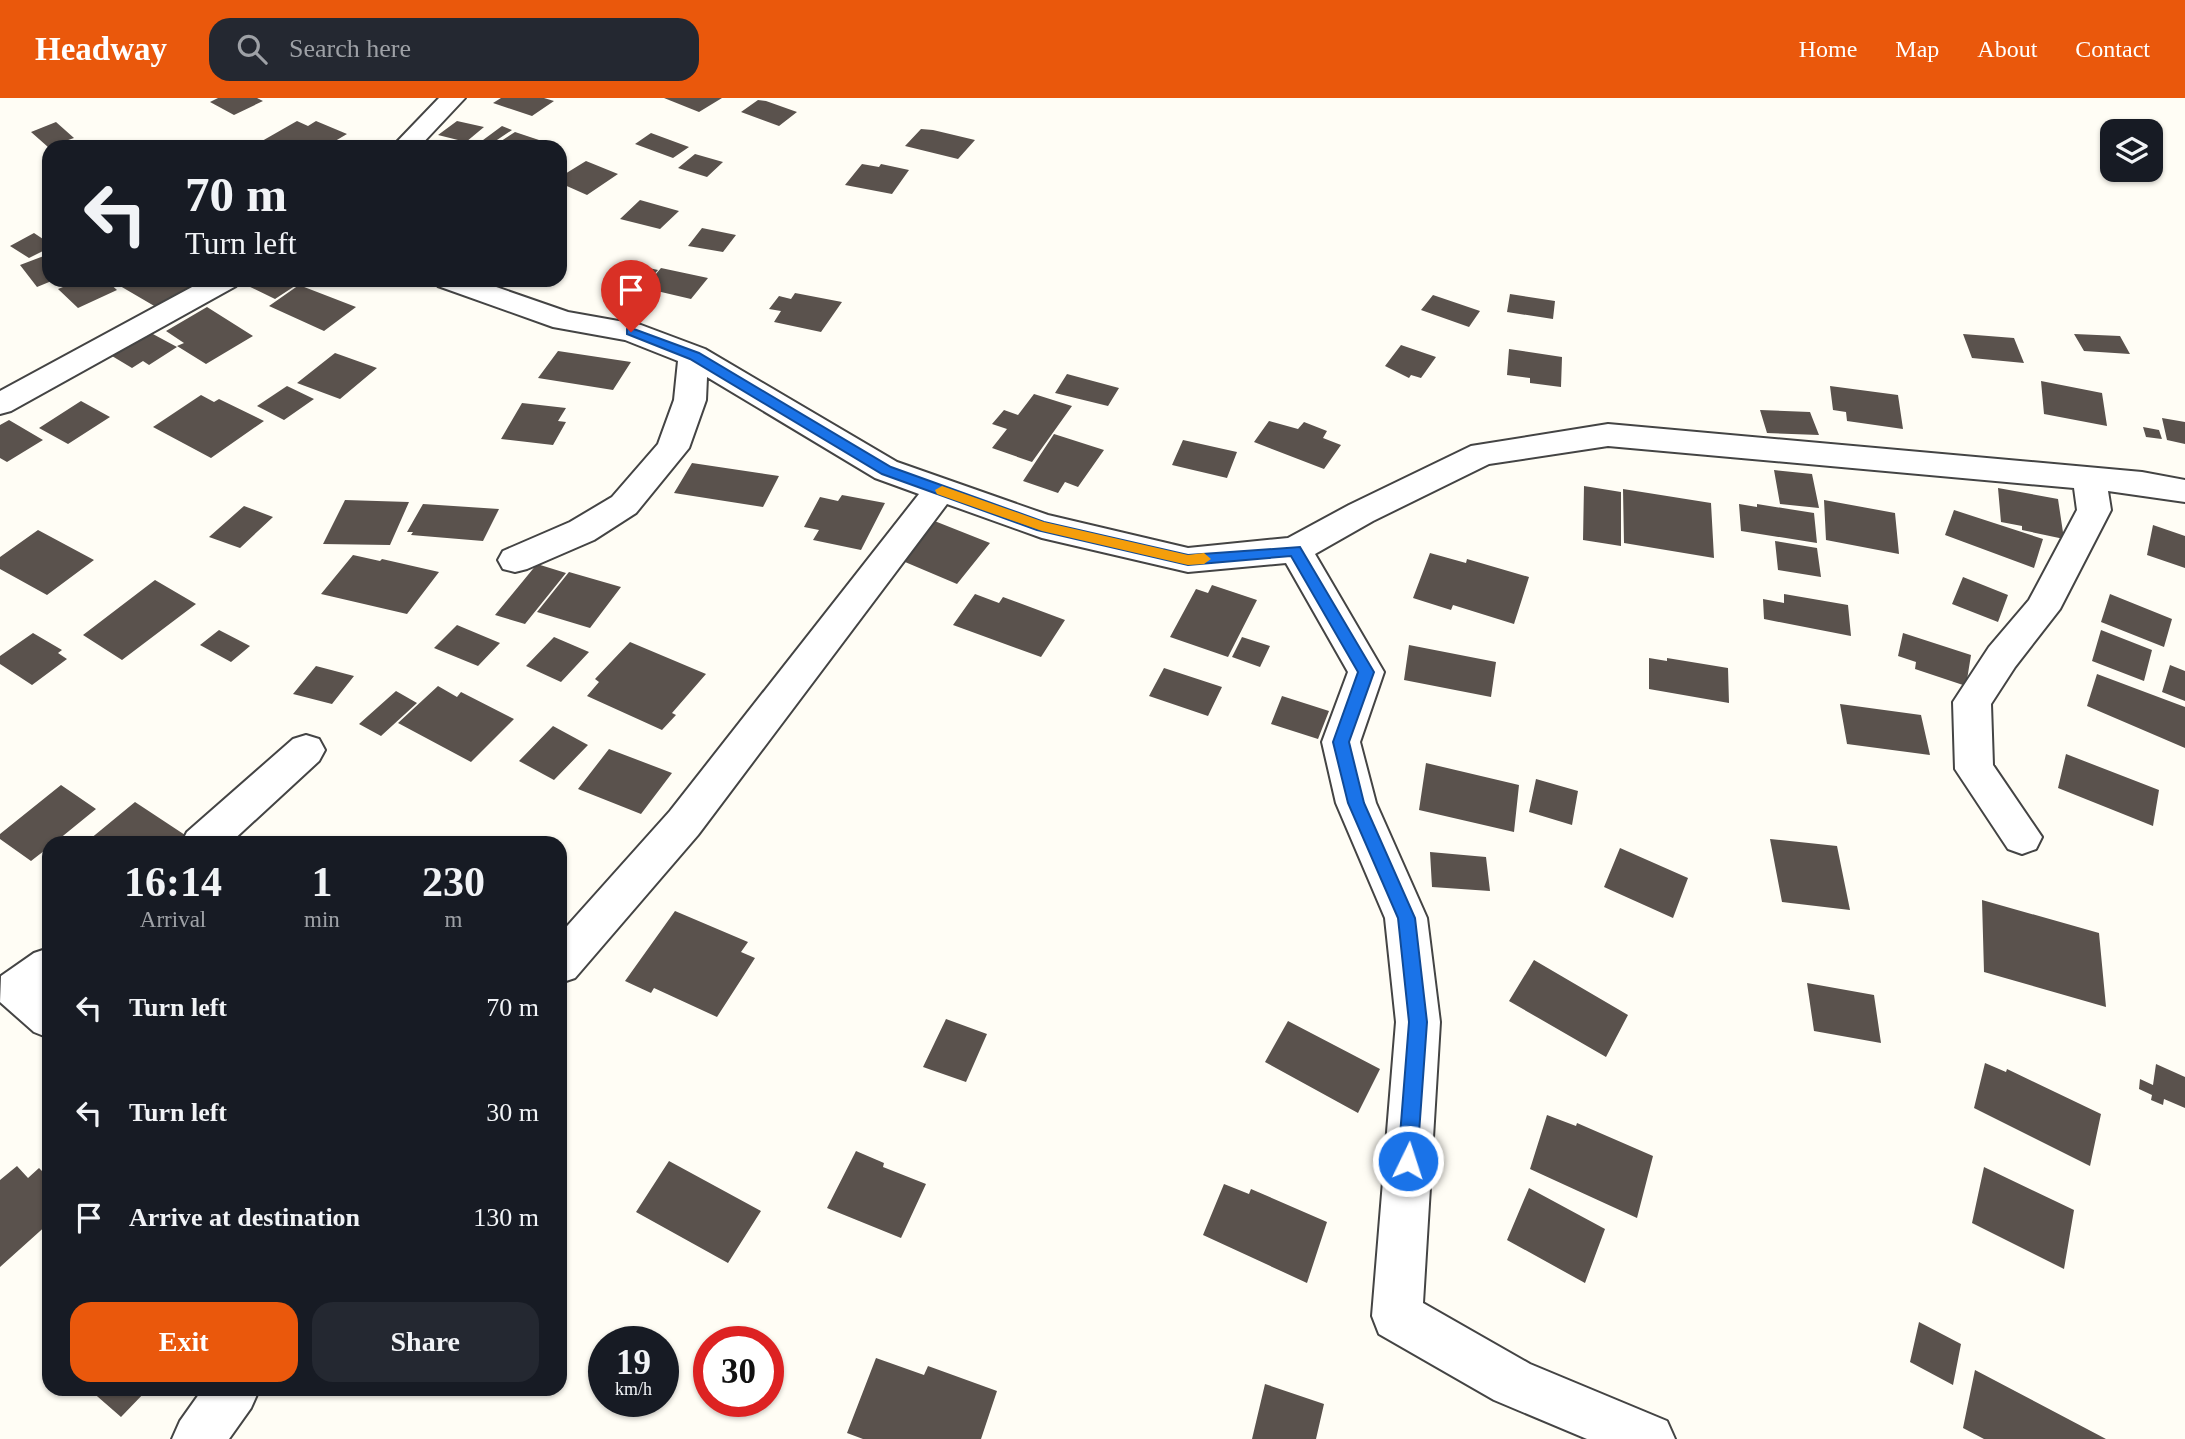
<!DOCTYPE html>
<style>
:root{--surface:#171b24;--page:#242831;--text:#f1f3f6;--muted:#9ea1a6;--accent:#ea580c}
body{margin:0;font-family:Georgia,serif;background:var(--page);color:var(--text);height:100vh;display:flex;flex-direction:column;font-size:26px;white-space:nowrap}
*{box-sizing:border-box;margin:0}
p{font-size:23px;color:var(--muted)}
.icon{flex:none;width:38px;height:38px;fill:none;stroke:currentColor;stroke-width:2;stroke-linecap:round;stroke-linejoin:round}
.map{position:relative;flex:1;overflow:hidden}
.drawer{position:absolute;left:42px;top:738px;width:525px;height:560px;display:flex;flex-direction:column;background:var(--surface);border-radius:21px;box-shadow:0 2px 5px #0004}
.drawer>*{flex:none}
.hud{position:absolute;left:42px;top:42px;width:525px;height:147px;border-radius:21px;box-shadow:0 2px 5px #0004;background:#171b24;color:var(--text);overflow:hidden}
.tools{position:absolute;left:2100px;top:21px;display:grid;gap:14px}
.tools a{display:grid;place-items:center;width:63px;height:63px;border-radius:14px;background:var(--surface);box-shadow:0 2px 5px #0004;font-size:35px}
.speed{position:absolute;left:588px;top:1228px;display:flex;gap:14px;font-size:35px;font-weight:700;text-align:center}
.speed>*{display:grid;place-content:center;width:91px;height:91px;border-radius:50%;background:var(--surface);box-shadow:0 2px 5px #0004;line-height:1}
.speed small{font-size:18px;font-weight:400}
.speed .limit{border:10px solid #d22;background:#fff;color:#111}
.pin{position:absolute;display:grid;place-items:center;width:60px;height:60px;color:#fff;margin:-72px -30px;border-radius:50% 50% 50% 0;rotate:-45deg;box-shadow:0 0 7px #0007}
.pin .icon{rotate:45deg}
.me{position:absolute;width:77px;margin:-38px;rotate:4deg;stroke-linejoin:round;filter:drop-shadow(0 0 5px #0008)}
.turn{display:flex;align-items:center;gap:24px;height:147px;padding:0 28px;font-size:32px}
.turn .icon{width:91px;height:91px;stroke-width:2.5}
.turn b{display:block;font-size:49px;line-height:60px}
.eta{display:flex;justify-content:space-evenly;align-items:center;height:119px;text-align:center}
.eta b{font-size:42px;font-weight:800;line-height:49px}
.action{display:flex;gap:14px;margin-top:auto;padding:14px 28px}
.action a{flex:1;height:80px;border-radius:21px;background:var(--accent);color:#fff;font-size:28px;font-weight:800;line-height:80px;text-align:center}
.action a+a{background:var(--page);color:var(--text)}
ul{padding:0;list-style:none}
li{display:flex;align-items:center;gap:21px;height:105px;padding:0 28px}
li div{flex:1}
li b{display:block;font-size:26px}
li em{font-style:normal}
header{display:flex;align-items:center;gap:42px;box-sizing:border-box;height:98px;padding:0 35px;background:var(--accent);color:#fff}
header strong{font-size:33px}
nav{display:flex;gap:38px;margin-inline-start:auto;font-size:24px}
.search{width:490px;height:63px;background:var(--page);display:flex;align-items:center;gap:18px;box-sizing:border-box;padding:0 24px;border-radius:21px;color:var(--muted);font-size:26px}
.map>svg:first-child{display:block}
.building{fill:#5a524d}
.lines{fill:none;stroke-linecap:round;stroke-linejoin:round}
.street-casing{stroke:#444;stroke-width:4}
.street{fill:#fff;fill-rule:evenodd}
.route{fill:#1a73e8;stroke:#114b97;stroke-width:2}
.slow{fill:#f59e0b}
</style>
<header>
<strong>Headway</strong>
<div class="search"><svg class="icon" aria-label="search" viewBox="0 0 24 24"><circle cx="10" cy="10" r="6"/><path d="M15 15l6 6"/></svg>Search here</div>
<nav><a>Home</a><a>Map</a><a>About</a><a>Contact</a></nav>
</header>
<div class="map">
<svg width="2185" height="1341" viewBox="0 0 2185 1341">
<rect width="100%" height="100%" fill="#fffdf5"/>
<path class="building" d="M 218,0 L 257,0 L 263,3 L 234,17 L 210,4 Z
M 501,0 L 544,0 L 554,3 L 532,18 L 493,5 Z
M 664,0 L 722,0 L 699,14 Z
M 758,2 L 766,3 L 797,14 L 779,28 L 741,14 Z
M 297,23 L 308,28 L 316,23 L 347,36 L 325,49 L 295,49 L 285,45 L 276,49 L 262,43 Z
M 457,23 L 484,29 L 466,44 L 438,37 Z
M 56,24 L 74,40 L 48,49 L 31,34 Z
M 502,28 L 512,32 L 488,48 L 479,45 Z
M 921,31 L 933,32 L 975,42 L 958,61 L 905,48 Z
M 515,34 L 551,46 L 547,49 L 492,49 Z
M 651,35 L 689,49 L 673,60 L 635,46 Z
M 400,42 L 393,49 L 347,49 L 357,43 Z
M 695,56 L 723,64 L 707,79 L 678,70 Z
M 586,63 L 618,76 L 587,97 L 560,85 L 560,79 Z
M 862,66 L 879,69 L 881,66 L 909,72 L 892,96 L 845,87 Z
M 640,102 L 679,113 L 660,131 L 620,121 Z
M 702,130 L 736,137 L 723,154 L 688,148 Z
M 34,135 L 49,145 L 49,150 L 29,160 L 10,148 Z
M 49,156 L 49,182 L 54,182 L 37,189 L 20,167 Z
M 640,168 L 658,172 L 641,191 L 623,186 Z
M 661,170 L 708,180 L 691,201 L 644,190 Z
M 65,182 L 106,182 L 117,192 L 78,210 L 58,191 L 63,189 L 58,185 Z
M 121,182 L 202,182 L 156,209 L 115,185 Z
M 253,182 L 304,182 L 275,201 L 246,187 Z
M 299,187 L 356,209 L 324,233 L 269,208 Z
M 795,195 L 842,204 L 821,234 L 774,224 L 781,213 L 769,211 L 779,198 L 791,201 Z
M 1510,196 L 1555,203 L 1553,221 L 1507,214 Z
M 1433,197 L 1480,213 L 1469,229 L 1421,212 Z
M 207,209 L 253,238 L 206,266 L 177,248 L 184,245 L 166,233 Z
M 151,235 L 177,249 L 149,267 L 143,263 L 132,270 L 112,258 Z
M 1963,236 L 2014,240 L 2024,265 L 1972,260 Z
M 2074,236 L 2120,238 L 2130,256 L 2084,253 Z
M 1401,247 L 1436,259 L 1421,280 L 1411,277 L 1409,280 L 1385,268 Z
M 1509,251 L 1562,259 L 1561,289 L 1530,285 L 1530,280 L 1507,277 Z
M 558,253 L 631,264 L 613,292 L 538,280 Z
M 335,255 L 377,270 L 340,301 L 297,285 Z
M 1067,276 L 1119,290 L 1108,308 L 1055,295 Z
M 2041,283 L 2102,295 L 2107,328 L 2044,316 Z
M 287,288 L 314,301 L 284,322 L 257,308 Z
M 1830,288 L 1898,297 L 1903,331 L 1847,323 L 1846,314 L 1833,312 Z
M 1034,296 L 1072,308 L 1032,364 L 992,350 L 1007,331 L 992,326 L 1004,312 L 1018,317 Z
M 201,297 L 214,304 L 219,301 L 264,323 L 211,360 L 153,329 Z
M 81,303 L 110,319 L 68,346 L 39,330 Z
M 522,305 L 566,310 L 558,323 L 566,324 L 553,347 L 501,341 Z
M 1760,312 L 1810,314 L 1819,337 L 1767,335 Z
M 2162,320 L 2185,324 L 2185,346 L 2167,342 Z
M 9,322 L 43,342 L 7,364 L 0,360 L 0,327 Z
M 1269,323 L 1298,331 L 1304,324 L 1327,333 L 1323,340 L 1341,347 L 1324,371 L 1254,344 Z
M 2143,329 L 2159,332 L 2162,341 L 2146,339 Z
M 1054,336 L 1104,352 L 1078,389 L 1065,384 L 1058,395 L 1023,383 Z
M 1183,342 L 1237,354 L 1227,380 L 1172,367 Z
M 692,365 L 779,378 L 763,409 L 674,395 Z
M 1774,372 L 1812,376 L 1819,410 L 1780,406 Z
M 1584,388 L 1621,394 L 1621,448 L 1583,442 Z
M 1998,390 L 2058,401 L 2064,441 L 2022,432 L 2022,428 L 2001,424 Z
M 1623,391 L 1711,405 L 1714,460 L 1624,445 Z
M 842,397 L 885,405 L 861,452 L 813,442 L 819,432 L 804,429 L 820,399 L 838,403 Z
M 345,402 L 409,404 L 390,447 L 323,446 Z
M 1824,402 L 1895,415 L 1899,456 L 1826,442 Z
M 423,406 L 499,411 L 483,443 L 411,437 L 413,434 L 407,434 Z
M 1739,406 L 1757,409 L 1757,406 L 1814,415 L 1817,445 L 1741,433 Z
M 244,408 L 273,419 L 240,450 L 209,439 Z
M 1954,412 L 2043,441 L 2034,470 L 1945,437 Z
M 932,422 L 990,445 L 957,486 L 898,461 Z
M 2153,427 L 2185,438 L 2185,470 L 2147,457 Z
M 38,432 L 94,462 L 47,497 L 0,471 L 0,459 Z
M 1775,443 L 1817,450 L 1821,479 L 1778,472 Z
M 1430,455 L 1466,465 L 1467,461 L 1529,479 L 1514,526 L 1453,507 L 1451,512 L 1413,500 Z
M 353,457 L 380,463 L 382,461 L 439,474 L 407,516 L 321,496 Z
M 537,466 L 566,475 L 525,526 L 495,517 Z
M 569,474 L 621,489 L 590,530 L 537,514 Z
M 1963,479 L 2008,497 L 1998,524 L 1952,506 Z
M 155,482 L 196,506 L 122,562 L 83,537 Z
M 1212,487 L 1257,502 L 1228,559 L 1170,539 L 1196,491 L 1208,495 Z
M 975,496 L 999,505 L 1003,499 L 1065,522 L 1041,559 L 953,527 Z
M 1784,496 L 1848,507 L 1851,538 L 1764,521 L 1763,501 L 1784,505 Z
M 2110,496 L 2172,521 L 2164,549 L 2101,524 Z
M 457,527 L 500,545 L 478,568 L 434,550 Z
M 219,532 L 250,548 L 231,564 L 200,547 Z
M 2101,532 L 2152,552 L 2144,583 L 2092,563 Z
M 33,535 L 62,552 L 58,555 L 67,561 L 32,587 L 0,566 L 0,558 Z
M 1903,535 L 1971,557 L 1966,588 L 1915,571 L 1916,564 L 1898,558 Z
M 554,539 L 589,554 L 561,584 L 526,568 Z
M 1242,539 L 1270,548 L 1260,569 L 1232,559 Z
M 630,544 L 706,576 L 672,615 L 676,617 L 662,632 L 587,598 L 599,584 L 595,581 Z
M 1409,547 L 1496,564 L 1491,599 L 1404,582 Z
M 1649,560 L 1667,563 L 1667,560 L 1728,570 L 1729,605 L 1649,591 Z
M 2170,567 L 2185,573 L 2185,603 L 2162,594 Z
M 316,568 L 354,578 L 332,606 L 293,596 Z
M 1164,570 L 1222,589 L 1208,618 L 1149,598 Z
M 2097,576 L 2185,609 L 2185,650 L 2087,608 Z
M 438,588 L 457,599 L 461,594 L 514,621 L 471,664 L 398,625 Z
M 396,593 L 417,605 L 381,638 L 359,626 Z
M 1282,598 L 1329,613 L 1318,641 L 1271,626 Z
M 1840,606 L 1921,617 L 1930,657 L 1847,646 Z
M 553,628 L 588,647 L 554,682 L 519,663 Z
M 609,651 L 672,675 L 641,716 L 578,691 Z
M 2066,656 L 2159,692 L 2153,728 L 2058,690 Z
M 1426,665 L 1519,687 L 1514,734 L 1419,712 Z
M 1536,681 L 1578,693 L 1572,727 L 1529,714 Z
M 61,687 L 96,711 L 53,746 L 49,746 L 49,749 L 31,763 L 0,741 L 0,736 Z
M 135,704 L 185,737 L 175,746 L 84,746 Z
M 1770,741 L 1837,748 L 1850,812 L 1782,804 Z
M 1620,750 L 1688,780 L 1673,820 L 1604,789 Z
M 1430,754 L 1486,759 L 1490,793 L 1432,789 Z
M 1982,802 L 2099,835 L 2106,909 L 1984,874 Z
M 675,813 L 748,844 L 741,854 L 755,860 L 717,919 L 654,890 L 651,895 L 625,883 Z
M 1534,862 L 1628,917 L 1606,959 L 1509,903 Z
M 1807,885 L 1874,897 L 1881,945 L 1814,933 Z
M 946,921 L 987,936 L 966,984 L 923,969 Z
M 1288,923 L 1380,971 L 1358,1015 L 1265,964 Z
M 1985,965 L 2006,974 L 2007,971 L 2101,1016 L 2090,1068 L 1974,1010 Z
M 2156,966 L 2185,979 L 2185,1010 L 2164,1001 L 2163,1007 L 2151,1002 L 2152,997 L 2139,991 L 2140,981 L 2153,987 Z
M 1547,1017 L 1576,1028 L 1577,1025 L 1653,1058 L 1637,1120 L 1530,1071 Z
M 856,1053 L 884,1065 L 883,1069 L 926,1086 L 901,1140 L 827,1110 Z
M 669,1063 L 761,1113 L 728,1165 L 636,1114 Z
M 17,1068 L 28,1080 L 39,1070 L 49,1080 L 49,1125 L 0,1169 L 0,1082 Z
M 1984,1069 L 2074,1112 L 2064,1171 L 1972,1125 Z
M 1224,1086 L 1249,1096 L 1251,1091 L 1327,1124 L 1307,1185 L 1203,1137 Z
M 1529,1090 L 1605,1131 L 1585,1185 L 1507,1142 Z
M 1919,1224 L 1961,1246 L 1953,1287 L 1910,1264 Z
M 876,1260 L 924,1277 L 928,1268 L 997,1293 L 981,1341 L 863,1341 L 847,1335 Z
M 1975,1272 L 2106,1341 L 1984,1341 L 1963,1330 Z
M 1265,1286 L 1324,1306 L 1316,1341 L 1252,1341 Z
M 90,1292 L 147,1292 L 121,1319 Z"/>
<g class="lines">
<defs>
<path id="street" d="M 439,0 L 465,0 L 419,49 L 392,49 Z
M 205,182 L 240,182 L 236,188 L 11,313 L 0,316 L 0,293 Z
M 434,182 L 476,182 L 568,214 L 641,227 L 705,251 L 897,364 L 1048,417 L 1188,450 L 1288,440 L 1349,407 L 1471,348 L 1608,326 L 2142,374 L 2185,382 L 2185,404 L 2108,393 L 2111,412 L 2060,511 L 2015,569 L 1991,606 L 1993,667 L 2042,739 L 2036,751 L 2022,756 L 2008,751 L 1955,671 L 1953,604 L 1989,549 L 2029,502 L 2077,412 L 2074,390 L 1608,348 L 1489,366 L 1373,423 L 1315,456 L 1384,574 L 1360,644 L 1376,705 L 1427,820 L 1440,924 L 1423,1205 L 1530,1266 L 1667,1323 L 1675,1341 L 1587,1341 L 1494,1302 L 1379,1236 L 1372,1218 L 1396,924 L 1385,820 L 1336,705 L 1322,644 L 1348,574 L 1286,465 L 1188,474 L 1042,440 L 947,406 L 698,737 L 575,880 L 560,885 L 560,836 L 670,713 L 919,396 L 875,380 L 707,279 L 706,302 L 689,350 L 636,415 L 594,442 L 527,471 L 515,474 L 503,471 L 498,462 L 503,453 L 570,424 L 612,399 L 658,346 L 674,302 L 678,263 L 625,242 L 553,229 L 438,188 Z
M 306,637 L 319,641 L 325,652 L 319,663 L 229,746 L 181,746 L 187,734 L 293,641 Z
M 49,850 L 49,940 L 34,934 L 0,904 L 1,878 L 34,855 Z
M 202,1292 L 259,1292 L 251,1310 L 229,1341 L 172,1341 L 180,1323 Z"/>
</defs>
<use href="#street" class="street-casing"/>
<use href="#street" class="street"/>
</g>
<path class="route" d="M 631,230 L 699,255 L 891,369 L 1044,424 L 1188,457 L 1300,449 L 1374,574 L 1349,644 L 1364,705 L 1415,820 L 1427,924 L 1417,1063 L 1414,1070 L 1408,1073 L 1401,1070 L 1398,1063 L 1409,924 L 1398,820 L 1348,705 L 1333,644 L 1358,574 L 1291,458 L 1188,467 L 1037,432 L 882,376 L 690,261 L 627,236 L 627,231 Z"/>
<path class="slow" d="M 942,388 L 1044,424 L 1188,457 L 1204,455 L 1211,461 L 1204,466 L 1188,467 L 1042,433 L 937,396 L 935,392 Z"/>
</svg>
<div class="tools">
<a><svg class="icon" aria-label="layers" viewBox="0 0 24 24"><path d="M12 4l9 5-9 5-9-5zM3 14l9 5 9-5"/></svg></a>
</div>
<div class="speed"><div>19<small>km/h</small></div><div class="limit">30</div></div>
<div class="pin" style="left:631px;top:234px;background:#d93025"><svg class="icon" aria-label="arrive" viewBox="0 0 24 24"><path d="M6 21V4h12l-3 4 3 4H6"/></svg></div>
<svg class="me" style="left:1408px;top:1063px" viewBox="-20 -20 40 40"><circle r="17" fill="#1a73e8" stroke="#fff" stroke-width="3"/><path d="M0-11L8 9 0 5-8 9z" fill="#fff"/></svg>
<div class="hud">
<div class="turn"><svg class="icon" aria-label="left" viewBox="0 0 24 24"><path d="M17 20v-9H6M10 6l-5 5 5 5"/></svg><div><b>70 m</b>Turn left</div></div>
</div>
<section class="drawer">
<div class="eta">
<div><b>16:14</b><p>Arrival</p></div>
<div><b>1</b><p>min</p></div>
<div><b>230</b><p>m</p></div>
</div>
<ul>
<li><svg class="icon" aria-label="left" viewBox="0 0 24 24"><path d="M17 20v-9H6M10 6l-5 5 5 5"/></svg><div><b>Turn left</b></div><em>70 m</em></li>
<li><svg class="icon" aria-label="left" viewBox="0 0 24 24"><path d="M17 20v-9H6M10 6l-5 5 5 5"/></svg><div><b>Turn left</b></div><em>30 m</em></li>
<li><svg class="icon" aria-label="arrive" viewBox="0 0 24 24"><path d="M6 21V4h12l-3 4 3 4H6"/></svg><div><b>Arrive at destination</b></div><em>130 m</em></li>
</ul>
<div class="action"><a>Exit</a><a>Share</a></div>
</section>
</div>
